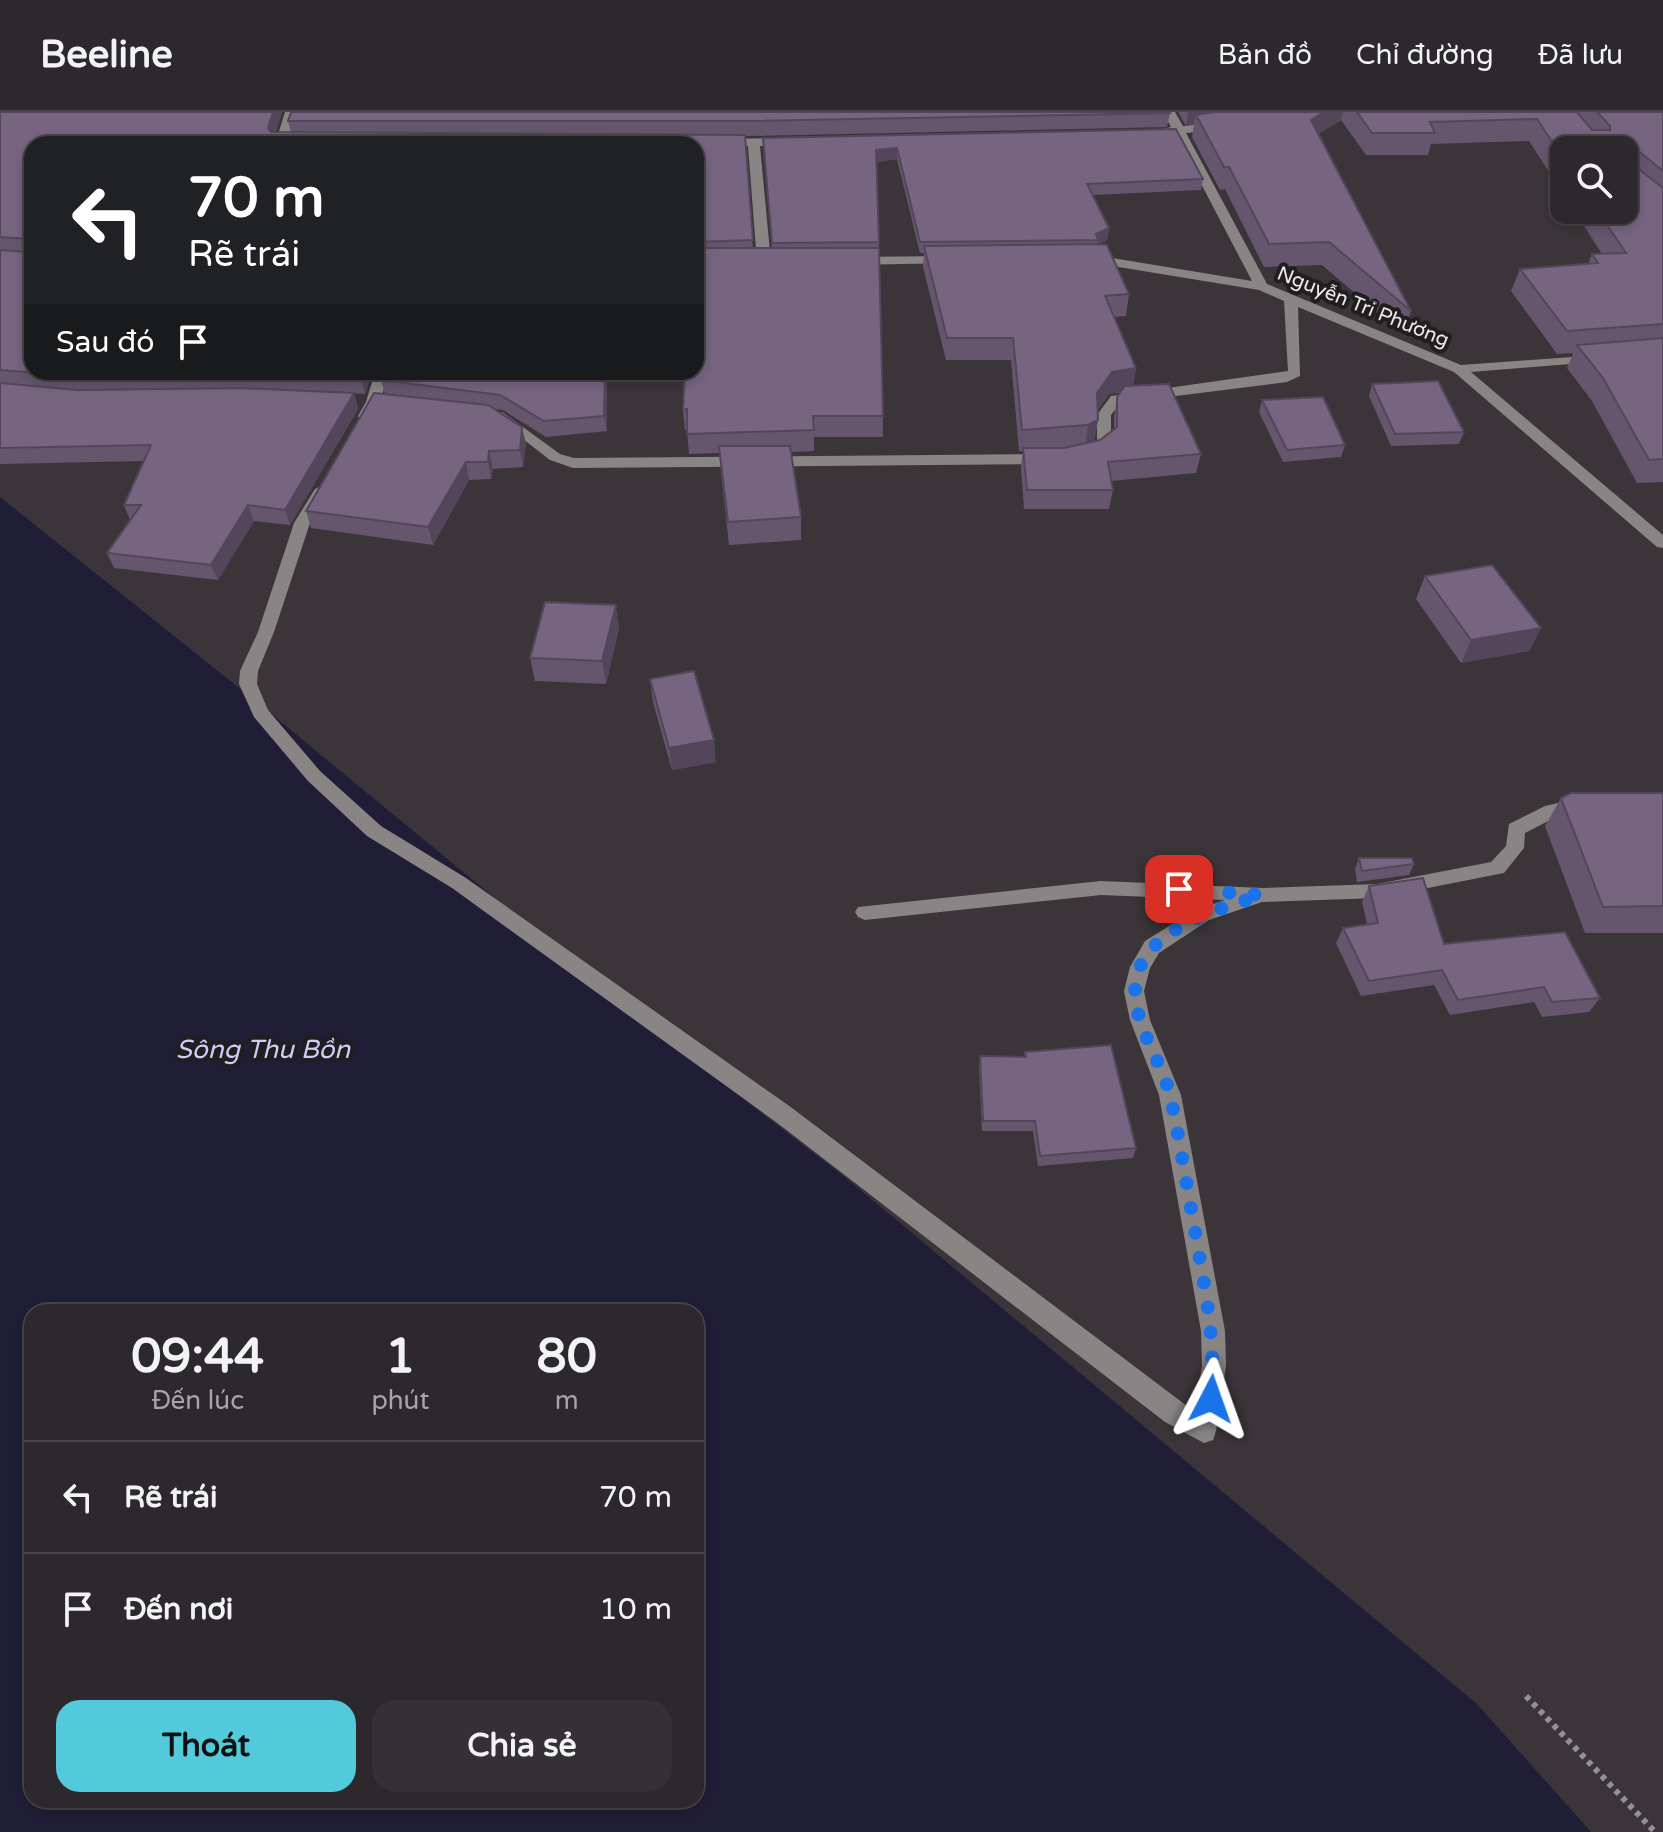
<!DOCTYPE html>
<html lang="vi">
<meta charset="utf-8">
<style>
:root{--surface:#2c282b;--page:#343033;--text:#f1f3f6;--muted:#a6a6a9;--line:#484447;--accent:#53cadc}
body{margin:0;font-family:"Varela Round",sans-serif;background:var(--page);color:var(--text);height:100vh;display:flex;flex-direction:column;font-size:30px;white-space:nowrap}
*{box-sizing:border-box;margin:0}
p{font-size:26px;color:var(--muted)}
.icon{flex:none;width:44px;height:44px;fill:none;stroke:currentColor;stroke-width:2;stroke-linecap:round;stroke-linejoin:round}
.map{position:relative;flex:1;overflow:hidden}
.drawer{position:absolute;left:24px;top:1192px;width:680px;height:504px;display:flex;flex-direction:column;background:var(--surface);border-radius:24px;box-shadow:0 4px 12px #0003,0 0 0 2px var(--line)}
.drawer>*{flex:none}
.top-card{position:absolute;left:24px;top:24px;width:680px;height:244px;border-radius:24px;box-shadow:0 4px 12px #0003,0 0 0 2px var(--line);background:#202124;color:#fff;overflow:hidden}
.buttons{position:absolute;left:1550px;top:24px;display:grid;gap:16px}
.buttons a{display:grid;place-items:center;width:88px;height:88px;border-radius:16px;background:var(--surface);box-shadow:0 4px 12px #0003,0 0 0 2px var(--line);font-size:40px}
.pin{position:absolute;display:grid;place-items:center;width:68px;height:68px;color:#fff;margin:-34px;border-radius:16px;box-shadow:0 4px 12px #0006}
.me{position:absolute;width:88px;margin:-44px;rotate:4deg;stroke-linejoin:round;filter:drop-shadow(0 0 6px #0008)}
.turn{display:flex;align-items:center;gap:28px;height:168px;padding:0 32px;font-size:36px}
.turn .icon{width:104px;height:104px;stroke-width:2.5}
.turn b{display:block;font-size:56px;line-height:68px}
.then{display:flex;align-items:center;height:76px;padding:0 32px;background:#0003;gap:16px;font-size:30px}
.eta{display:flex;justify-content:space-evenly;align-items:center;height:136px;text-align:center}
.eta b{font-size:48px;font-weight:800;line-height:56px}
.action{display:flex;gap:16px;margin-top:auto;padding:16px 32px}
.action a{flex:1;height:92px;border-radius:24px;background:var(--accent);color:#111;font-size:32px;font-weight:800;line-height:92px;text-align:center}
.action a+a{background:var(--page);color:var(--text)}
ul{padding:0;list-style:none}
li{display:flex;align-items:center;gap:24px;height:112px;padding:0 32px;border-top:2px solid var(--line)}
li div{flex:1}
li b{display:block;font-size:30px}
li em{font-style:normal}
header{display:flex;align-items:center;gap:48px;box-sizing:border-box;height:112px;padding:0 40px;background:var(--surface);border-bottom:2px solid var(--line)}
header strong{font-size:38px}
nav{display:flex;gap:44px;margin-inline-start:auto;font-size:28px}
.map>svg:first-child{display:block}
.water{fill:#201d37;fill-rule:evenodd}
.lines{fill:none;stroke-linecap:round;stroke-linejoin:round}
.path{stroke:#959094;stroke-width:6;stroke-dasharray:5 5;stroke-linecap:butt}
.minor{fill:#898585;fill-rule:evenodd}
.wall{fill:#65566e;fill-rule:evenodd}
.shaded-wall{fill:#53465a}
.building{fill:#766480;stroke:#53465a;stroke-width:2}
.route{stroke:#1a73e8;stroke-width:14;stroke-dasharray:0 25.2}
.labels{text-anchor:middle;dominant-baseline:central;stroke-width:8;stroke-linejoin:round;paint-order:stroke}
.far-street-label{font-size:20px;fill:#eeeaed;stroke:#201e1f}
.water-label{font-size:26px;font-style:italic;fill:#ceccf9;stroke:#201e1f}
</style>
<header>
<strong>Beeline</strong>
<nav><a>Bản đồ</a><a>Chỉ đường</a><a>Đã lưu</a></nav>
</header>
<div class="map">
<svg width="1663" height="1720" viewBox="0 0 1663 1720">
<rect width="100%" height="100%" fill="#3b3539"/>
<path class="water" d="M 0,385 L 253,587 L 666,927 L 846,1066 L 1477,1592 L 1591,1720 L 0,1720 ZM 32,1200 L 696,1200 L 696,1688 L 32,1688 Z"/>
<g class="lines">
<path class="path" d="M 1526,1584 L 1655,1720"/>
<path class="minor" d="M 285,0 L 297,0 L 287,32 L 275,32 Z
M 1163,0 L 1175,0 L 1183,14 L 1220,10 L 1226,14 L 1220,18 L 1186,21 L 1267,172 L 1461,253 L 1600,243 L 1602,246 L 1595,250 L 1471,260 L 1663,423 L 1663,436 L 1657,435 L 1454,260 L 1298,195 L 1300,264 L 1287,270 L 1120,291 L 1111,303 L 1111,334 L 1095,345 L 1085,345 L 1085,339 L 1097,332 L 1097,303 L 1111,284 L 1288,259 L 1284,189 L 1259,178 L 1088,150 L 1081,146 L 1088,142 L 1252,169 L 1175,22 L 1152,25 L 1146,21 L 1171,15 Z
M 788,26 L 792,27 L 792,33 L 760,34 L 771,150 L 764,154 L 757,150 L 748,34 L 720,35 L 714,31 L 720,27 Z
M 948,144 L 953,145 L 953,151 L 852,153 L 845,149 L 852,145 Z
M 375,260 L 389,260 L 380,290 L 370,307 L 360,307 L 358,304 L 366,290 Z
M 502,300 L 560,342 L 574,346 L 1047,342 L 1055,347 L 1047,352 L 573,356 L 550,348 L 497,307 L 495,304 Z
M 320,375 L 328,380 L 310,411 L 274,520 L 258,559 L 257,572 L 268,598 L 320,659 L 381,714 L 466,766 L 792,996 L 1195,1300 L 1202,1254 L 1201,1219 L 1159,983 L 1130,908 L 1124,879 L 1130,855 L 1145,829 L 1195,798 L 1225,788 L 1101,783 L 865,808 L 858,805 L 855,800 L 858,795 L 1101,769 L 1262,776 L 1377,772 L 1491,750 L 1506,734 L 1509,712 L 1545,694 L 1580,686 L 1589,693 L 1586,698 L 1556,705 L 1525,721 L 1524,736 L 1504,761 L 1377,786 L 1262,790 L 1209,808 L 1159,841 L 1150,856 L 1144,879 L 1150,908 L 1181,983 L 1225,1219 L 1226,1254 L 1216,1319 L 1213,1328 L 1204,1331 L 1165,1310 L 776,1010 L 452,776 L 367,724 L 308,669 L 254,605 L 239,572 L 240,559 L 258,520 L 294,411 L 315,377 Z"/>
</g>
<path class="wall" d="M 0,0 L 282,0 L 276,20 L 291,20 L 288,9 L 1170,1 L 1167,15 L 745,24 L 753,136 L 772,136 L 763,26 L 1176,17 L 1203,67 L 1201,78 L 1093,83 L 1109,116 L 1107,128 L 1099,132 L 1129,182 L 1126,204 L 1114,205 L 1136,256 L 1133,274 L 1201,342 L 1196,361 L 1111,369 L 1113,378 L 1109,397 L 1024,397 L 1021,355 L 1023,339 L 1019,339 L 1011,248 L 946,248 L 923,155 L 924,141 L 920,141 L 897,47 L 877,50 L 883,304 L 883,325 L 814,325 L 814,339 L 790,340 L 801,405 L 801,428 L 729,433 L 719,341 L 689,342 L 687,318 L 685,318 L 683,298 L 696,260 L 696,32 L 32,32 L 372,260 L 365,282 L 354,281 L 358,297 L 290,413 L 254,409 L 218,468 L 114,456 L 107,441 L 130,408 L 124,393 L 144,349 L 0,352 ZM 1121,280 L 1117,285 L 1114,304 L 1114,317 L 1100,328 L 1094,329 L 1098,308 L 1098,298 L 1109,282 Z
M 1178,0 L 1663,0 L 1663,370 L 1637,371 L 1592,289 L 1567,256 L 1573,241 L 1557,242 L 1511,179 L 1520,157 L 1588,152 L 1592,142 L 1602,142 L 1574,98 L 1624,98 L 1564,38 L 1564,83 L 1529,29 L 1431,32 L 1428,43 L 1366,43 L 1341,8 L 1318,22 L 1411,199 L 1403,222 L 1322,153 L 1264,155 L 1225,77 L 1220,78 L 1192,25 L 1194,12 L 1186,14 Z
M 383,260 L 607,260 L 607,319 L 546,325 L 503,298 L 495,297 L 526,332 L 523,355 L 493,357 L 491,367 L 469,368 L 433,433 L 311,416 L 306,399 L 385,282 L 381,268 Z
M 1372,272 L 1464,320 L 1459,332 L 1391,334 L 1369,284 Z
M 1262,288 L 1345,333 L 1341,345 L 1283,350 L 1259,300 Z
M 1425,464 L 1541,516 L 1529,539 L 1461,551 L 1416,487 Z
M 619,516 L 606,572 L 535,569 L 530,546 Z
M 650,567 L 716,650 L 672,658 L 653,590 Z
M 1663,681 L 1663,821 L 1585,821 L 1545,714 L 1561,686 Z
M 1359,746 L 1414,752 L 1409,763 L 1357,770 L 1355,757 Z
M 1369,774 L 1444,832 L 1600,886 L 1589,900 L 1542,905 L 1534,890 L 1450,903 L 1434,873 L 1361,884 L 1336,831 L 1343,816 L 1367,812 L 1362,790 Z
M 1025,940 L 1136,1036 L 1133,1046 L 1038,1054 L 1033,1019 L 982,1019 L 979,955 L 980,944 L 1024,945 Z"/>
<path class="shaded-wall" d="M 273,0 L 282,0 L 272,31 L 268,16 Z
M 1188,0 L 1267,0 L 1196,3 L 1194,12 L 1186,14 Z
M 1324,0 L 1343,0 L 1341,8 L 1306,30 L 1311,8 Z
M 897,36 L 897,47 L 876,50 L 876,38 Z
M 1109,116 L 1107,128 L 1098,132 L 1098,128 L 1096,122 Z
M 1136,256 L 1132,278 L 1109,282 L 1094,303 L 1097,281 L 1112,260 Z
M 363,260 L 372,260 L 365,282 L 361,267 Z
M 605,260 L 607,260 L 607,319 L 604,304 Z
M 354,281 L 358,297 L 290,413 L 285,398 Z
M 1098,308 L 1094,330 L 1085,335 L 1088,313 Z
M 522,315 L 526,332 L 523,355 L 520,338 Z
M 489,339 L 493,357 L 491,367 L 488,350 Z
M 466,350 L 469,368 L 433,433 L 428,415 Z
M 248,393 L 254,409 L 218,468 L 211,453 Z
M 616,493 L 619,516 L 606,572 L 602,549 Z
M 1541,516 L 1529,539 L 1461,551 L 1471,528 Z
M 714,628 L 716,650 L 672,658 L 669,636 Z"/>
<path class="building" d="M 0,0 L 273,0 L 268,16 L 271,20 L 745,23 L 753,128 L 696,130 L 696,32 L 32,32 L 32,260 L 363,260 L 361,267 L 241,262 L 78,264 L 0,258 L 0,138 L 25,140 L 28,137 L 28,127 L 0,125 Z
M 291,0 L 1169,0 L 1170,1 L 753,9 L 288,9 Z
M 1214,0 L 1324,0 L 1311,8 L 1411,199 L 1329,130 L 1269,132 L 1229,55 L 1224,55 L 1196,3 Z
M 1357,0 L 1577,0 L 1592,18 L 1610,18 L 1610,14 L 1597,0 L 1663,0 L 1663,59 L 1635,36 L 1631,37 L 1631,51 L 1663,76 L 1663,212 L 1567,219 L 1520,157 L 1598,151 L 1592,142 L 1626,141 L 1597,98 L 1624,98 L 1624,38 L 1564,38 L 1564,48 L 1537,7 L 1430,10 L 1435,21 L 1372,21 Z
M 1176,17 L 1203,67 L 1087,72 L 1109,116 L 1096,122 L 1098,128 L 920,130 L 897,36 L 876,38 L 879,130 L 772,131 L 763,26 Z
M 1098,132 L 1107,133 L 1129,182 L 1105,184 L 1136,256 L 1112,260 L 1097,281 L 1098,308 L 1088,313 L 1022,318 L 1013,226 L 947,226 L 924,134 Z
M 696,136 L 879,136 L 883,304 L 813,304 L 814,318 L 687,322 L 687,297 L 683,298 L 685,260 L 696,260 Z
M 1663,226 L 1663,347 L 1649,348 L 1603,266 L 1577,233 Z
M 383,260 L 605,260 L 604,304 L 544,309 L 500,283 L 381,268 Z
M 1438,269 L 1464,320 L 1395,322 L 1372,272 Z
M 0,271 L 78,278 L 241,276 L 354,281 L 285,398 L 248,393 L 211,453 L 107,441 L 141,393 L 124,393 L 151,333 L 0,336 Z
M 1169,272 L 1201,342 L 1108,350 L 1113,378 L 1027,378 L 1023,336 L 1064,336 L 1100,328 L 1117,315 L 1117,285 L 1125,274 Z
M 374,281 L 488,293 L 522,315 L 520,338 L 489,339 L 488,350 L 466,350 L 428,415 L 306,399 Z
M 1323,285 L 1345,333 L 1287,338 L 1262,288 Z
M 719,334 L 790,334 L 801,405 L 728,410 Z
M 1492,453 L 1541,516 L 1471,528 L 1425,464 Z
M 545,490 L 616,493 L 602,549 L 530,546 Z
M 694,559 L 714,628 L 669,636 L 650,567 Z
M 1571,681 L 1663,681 L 1663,794 L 1603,795 L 1561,686 Z
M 1359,746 L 1412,746 L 1414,752 L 1362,759 Z
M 1423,766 L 1444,832 L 1565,820 L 1600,886 L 1552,890 L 1544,875 L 1458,888 L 1442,858 L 1369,869 L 1343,816 L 1378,811 L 1369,774 Z
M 1111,933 L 1136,1036 L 1040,1044 L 1035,1009 L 983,1009 L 980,944 L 1026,945 L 1025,940 Z"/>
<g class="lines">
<path class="route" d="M 1179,777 L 1262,783 C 1223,796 1157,814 1140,855 C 1121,900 1162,944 1171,987 C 1180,1031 1187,1075 1195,1119 C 1205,1179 1216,1225 1211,1287"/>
</g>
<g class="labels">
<g class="far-street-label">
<text transform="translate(1363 195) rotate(22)">Nguyễn Tri Phương</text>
</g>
<g class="water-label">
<text x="263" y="937">Sông Thu Bồn</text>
</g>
</g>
</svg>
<div class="buttons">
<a><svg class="icon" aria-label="search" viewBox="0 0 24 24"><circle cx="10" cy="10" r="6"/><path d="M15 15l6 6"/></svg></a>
</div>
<div class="pin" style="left:1179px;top:777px;background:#d93025"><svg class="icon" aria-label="arrive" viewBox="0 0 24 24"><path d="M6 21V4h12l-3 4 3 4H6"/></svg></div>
<svg class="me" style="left:1211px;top:1287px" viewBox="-20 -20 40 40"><path d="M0-17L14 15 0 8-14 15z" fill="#1a73e8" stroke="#fff" stroke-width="4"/></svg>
<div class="top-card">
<div class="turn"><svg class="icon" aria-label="left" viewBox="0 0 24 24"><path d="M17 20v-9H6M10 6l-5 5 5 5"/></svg><div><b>70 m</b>Rẽ trái</div></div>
<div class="then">Sau đó<svg class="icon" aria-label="arrive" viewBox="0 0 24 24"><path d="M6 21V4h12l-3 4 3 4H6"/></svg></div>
</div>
<section class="drawer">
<div class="eta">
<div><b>09:44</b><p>Đến lúc</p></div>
<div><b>1</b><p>phút</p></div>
<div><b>80</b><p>m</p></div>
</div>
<ul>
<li><svg class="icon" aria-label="left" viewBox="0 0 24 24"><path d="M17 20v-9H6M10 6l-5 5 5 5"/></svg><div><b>Rẽ trái</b></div><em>70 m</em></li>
<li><svg class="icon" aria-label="arrive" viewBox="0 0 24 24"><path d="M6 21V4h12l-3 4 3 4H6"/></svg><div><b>Đến nơi</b></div><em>10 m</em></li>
</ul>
<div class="action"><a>Thoát</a><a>Chia sẻ</a></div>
</section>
</div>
